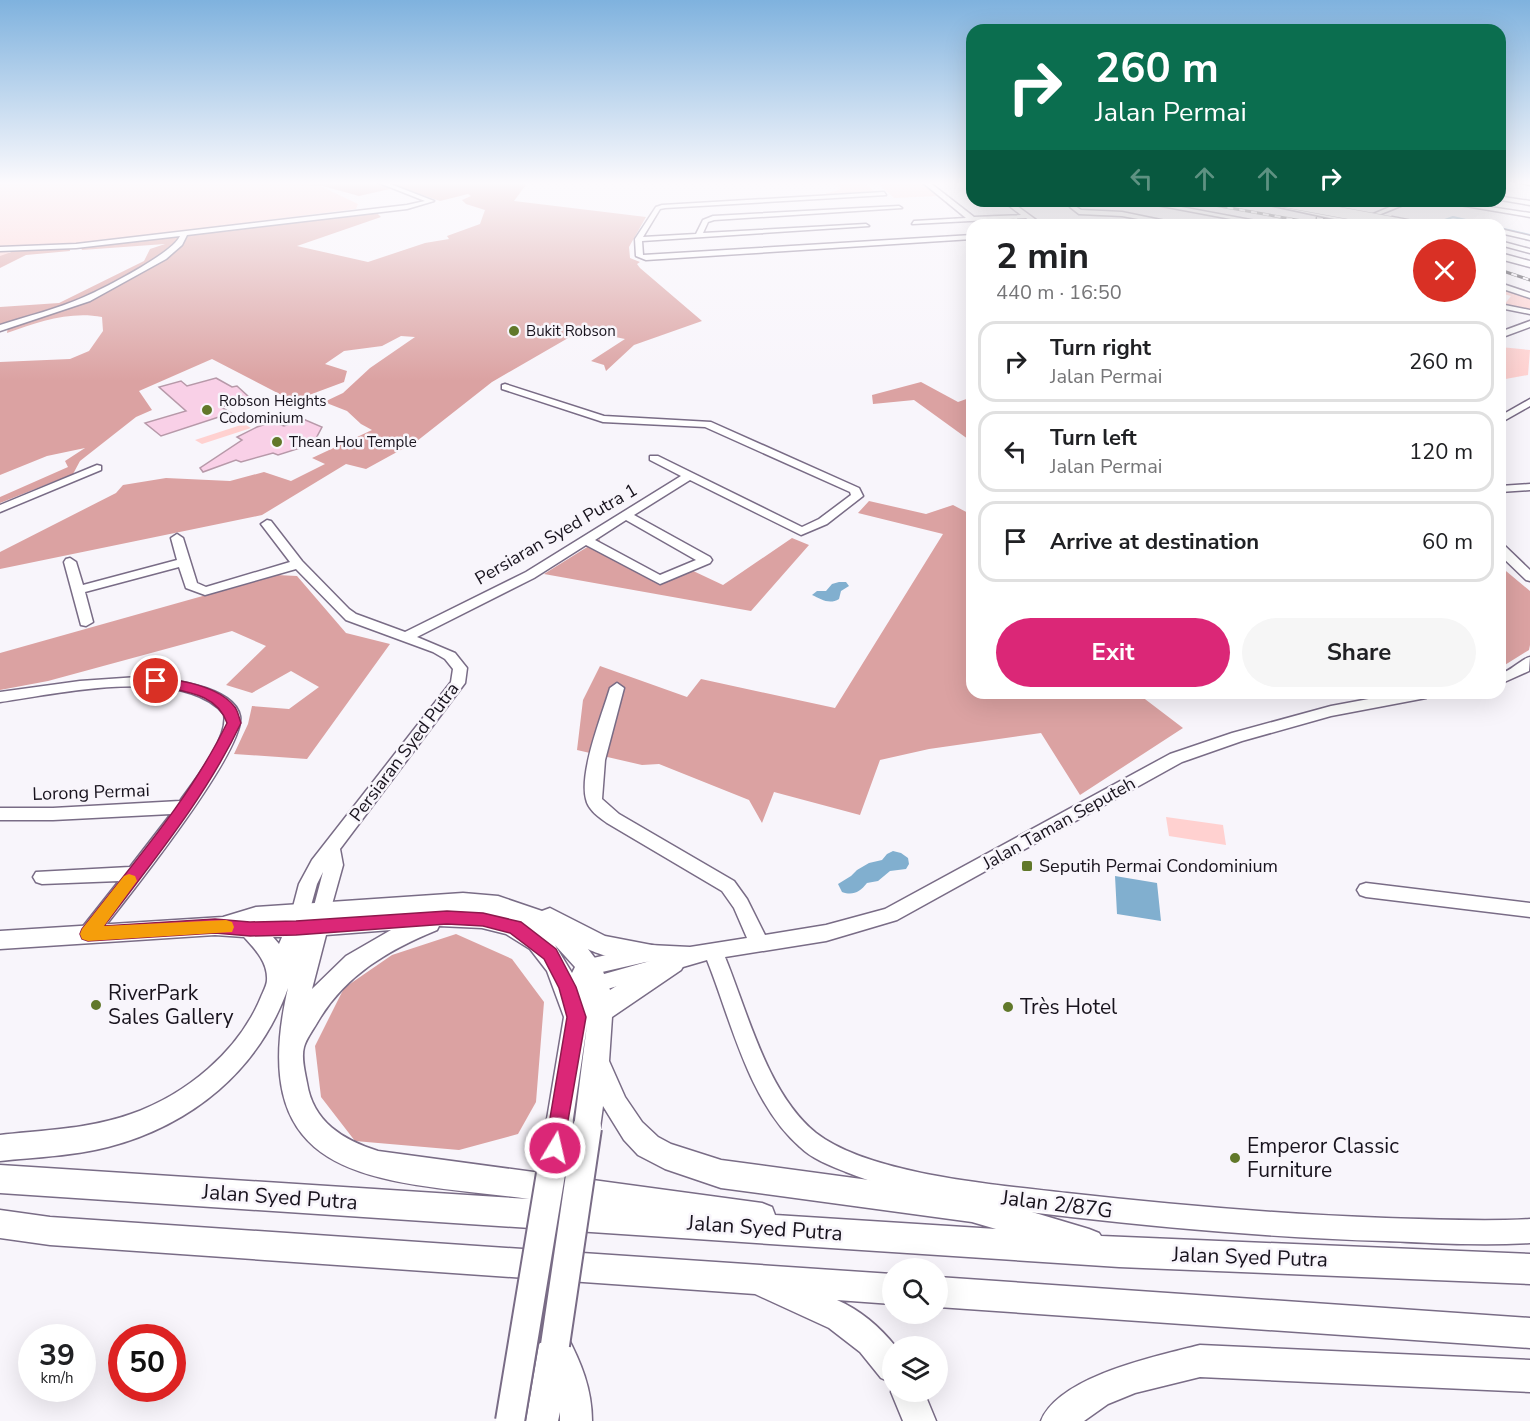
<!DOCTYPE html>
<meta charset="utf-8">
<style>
:root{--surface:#fff;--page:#f6f6f6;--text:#202124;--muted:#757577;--line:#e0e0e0;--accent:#db2777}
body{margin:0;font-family:"Nunito Sans",sans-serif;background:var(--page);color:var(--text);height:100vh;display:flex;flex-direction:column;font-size:22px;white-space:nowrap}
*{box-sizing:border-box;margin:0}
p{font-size:20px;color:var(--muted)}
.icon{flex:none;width:33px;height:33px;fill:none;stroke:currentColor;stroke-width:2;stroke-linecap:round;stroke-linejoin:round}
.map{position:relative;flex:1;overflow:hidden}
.sheet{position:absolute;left:966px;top:219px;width:540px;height:480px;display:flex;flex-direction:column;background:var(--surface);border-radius:18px;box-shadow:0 6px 24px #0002}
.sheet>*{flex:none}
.banner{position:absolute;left:966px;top:24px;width:540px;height:183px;border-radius:18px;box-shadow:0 6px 24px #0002;background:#0b6e4f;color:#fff;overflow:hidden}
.controls{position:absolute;left:882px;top:1258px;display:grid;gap:12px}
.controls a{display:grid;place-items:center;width:66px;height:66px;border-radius:50%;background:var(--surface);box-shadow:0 6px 24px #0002;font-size:30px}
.speed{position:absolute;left:18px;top:1324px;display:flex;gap:12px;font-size:30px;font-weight:700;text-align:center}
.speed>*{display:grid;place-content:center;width:78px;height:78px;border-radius:50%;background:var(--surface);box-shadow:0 6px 24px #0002;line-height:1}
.speed small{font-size:15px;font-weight:400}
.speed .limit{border:9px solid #d22;background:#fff;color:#111}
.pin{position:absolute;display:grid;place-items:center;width:51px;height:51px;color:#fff;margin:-26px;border:3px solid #fff;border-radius:50%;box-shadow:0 2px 6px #0007}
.me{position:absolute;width:66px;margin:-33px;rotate:9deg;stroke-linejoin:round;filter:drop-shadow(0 0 4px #0008)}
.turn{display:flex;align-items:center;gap:21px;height:126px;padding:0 30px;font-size:27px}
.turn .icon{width:78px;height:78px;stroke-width:2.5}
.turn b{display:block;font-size:42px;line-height:51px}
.lanes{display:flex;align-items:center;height:57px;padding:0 30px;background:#0003;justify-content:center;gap:30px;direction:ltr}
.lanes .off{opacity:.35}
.round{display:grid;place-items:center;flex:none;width:63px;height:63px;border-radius:32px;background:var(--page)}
.summary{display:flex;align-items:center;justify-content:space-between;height:102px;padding:0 30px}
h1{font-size:36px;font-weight:700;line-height:45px}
.action{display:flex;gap:12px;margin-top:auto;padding:12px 30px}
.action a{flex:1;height:69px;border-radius:36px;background:var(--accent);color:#fff;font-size:24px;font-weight:700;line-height:69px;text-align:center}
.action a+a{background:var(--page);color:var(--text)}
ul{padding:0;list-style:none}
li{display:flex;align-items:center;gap:18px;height:81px;margin:0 12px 9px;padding:0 18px;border:3px solid var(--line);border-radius:18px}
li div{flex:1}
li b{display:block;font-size:22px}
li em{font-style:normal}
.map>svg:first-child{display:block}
.green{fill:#ffd1d0}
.forest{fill:#dba2a2}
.water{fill:#81afcf}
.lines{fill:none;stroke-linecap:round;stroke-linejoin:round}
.stream{stroke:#81afcf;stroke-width:2}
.building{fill:#f9d0e7;stroke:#b799a9;stroke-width:1.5}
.minor-casing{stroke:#796c86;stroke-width:3}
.major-casing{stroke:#796c86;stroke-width:3}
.highway-casing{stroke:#796c86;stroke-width:3}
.minor{fill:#fff;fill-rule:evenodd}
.major{fill:#fff;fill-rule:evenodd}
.highway{fill:#fff;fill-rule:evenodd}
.rail-casing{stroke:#49454e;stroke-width:3}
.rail{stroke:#f8f5fb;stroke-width:2;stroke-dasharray:6;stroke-linecap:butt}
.major-bridge-casing{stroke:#796c86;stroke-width:32;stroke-linecap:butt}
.highway-bridge-casing{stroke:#796c86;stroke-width:11;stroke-linecap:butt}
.major-bridge{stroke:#fff;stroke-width:28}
.highway-bridge{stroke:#fff;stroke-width:10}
.route{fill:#db2777;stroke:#8e194d;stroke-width:1.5}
.slow{fill:#f59e0b}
.poi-dot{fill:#61782a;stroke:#f8f5fb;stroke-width:2}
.labels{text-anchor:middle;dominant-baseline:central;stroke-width:5;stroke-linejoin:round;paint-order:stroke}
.far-poi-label{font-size:15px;fill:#18131d;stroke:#f8f5fb;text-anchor:start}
.street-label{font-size:18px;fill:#18131d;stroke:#f8f5fb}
.poi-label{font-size:18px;fill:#18131d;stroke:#f8f5fb;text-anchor:start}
.near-poi-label{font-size:21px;fill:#18131d;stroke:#f8f5fb;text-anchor:start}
.near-street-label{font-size:21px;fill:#18131d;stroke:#f8f5fb}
</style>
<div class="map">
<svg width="1530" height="1421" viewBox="0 0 1530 1421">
<rect width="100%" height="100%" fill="#f8f5fb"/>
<path class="green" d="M 0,182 L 312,182 L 358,204 L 356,209 L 10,252 L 0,260 Z
M 835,182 L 863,182 L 874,191 L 822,195 L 841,189 Z
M 876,182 L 919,182 L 938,196 L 894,198 Z
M 1500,288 L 1530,298 L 1530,310 L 1504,305 L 1511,296 L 1500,293 Z
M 1500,347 L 1530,350 L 1528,375 L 1500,380 Z
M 244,424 L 251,428 L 202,444 L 195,440 Z
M 1166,817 L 1223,825 L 1226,845 L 1169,836 Z"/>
<path class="forest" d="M 328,182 L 528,182 L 514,201 L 646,217 L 629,247 L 630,258 L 640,262 L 637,264 L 640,268 L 702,321 L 634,345 L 606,371 L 604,365 L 591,361 L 625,339 L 582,330 L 492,382 L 417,441 L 366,469 L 346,464 L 262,515 L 0,569 L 0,552 L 116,493 L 123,485 L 166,478 L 230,481 L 264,472 L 291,481 L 325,464 L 312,458 L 372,430 L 361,424 L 347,411 L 324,402 L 343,393 L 370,368 L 415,337 L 401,336 L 382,346 L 344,351 L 325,364 L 347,371 L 344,382 L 293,401 L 212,359 L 139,391 L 152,410 L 136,417 L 80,461 L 73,474 L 0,503 L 0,497 L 68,467 L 65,461 L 85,448 L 47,456 L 0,475 L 0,362 L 70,359 L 89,351 L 103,331 L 102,317 C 69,311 38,322 7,333 L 8,325 L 0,324 L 0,307 L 59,303 L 144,261 L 150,249 L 165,244 L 82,250 L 81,248 L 86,244 L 223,227 L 222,232 L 376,212 L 381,217 L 297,246 L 368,262 L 425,243 L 449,239 L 447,236 L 480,224 L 485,210 L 466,204 L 462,200 L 471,196 L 468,194 L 440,201 L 399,187 L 359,196 L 323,186 L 307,186 Z
M 69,246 L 70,251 L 26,255 L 0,268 L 0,256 L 20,249 Z
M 921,382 L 958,402 L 972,397 L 972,442 L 914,400 L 873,404 L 872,395 Z
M 869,501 L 926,514 L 953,505 L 972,515 L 972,693 L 1137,693 L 1183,728 L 1080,795 L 1041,733 L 929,749 L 880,760 L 860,815 L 774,792 L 762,823 L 749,800 L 659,764 L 642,765 L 577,750 L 583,700 L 600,666 L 687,697 L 701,679 L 835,708 L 943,534 L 858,513 Z
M 792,538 L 809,545 L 751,611 L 544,574 L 600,539 L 599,550 L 663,583 L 689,569 L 723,585 Z
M 1500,566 L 1530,591 L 1530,645 L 1529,650 L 1500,668 Z
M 277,575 L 297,576 L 346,633 L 390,644 L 307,759 L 234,754 L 248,724 L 252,706 L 289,709 L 319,687 L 291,671 L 252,693 L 226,685 L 266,646 L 232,631 L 48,681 L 0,690 L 0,653 Z
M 456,934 L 512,959 L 544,1002 L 536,1102 L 518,1134 L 459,1150 L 355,1141 L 321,1097 L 315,1046 L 344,988 L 392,955 Z"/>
<path class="water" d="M 839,582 L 846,582 L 849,586 L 841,591 L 839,599 C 829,605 821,599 812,595 L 817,591 L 826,591 L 832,584 Z
M 893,851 L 901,853 L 908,858 L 909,864 L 906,869 L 890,871 L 878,881 L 867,883 C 860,892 853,896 842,892 L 838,884 L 851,876 L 857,870 L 869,863 L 882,860 L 887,854 Z
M 1115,876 L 1157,883 L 1161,921 L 1117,914 Z"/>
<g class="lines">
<path class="stream" d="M 1434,224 L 1453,217 L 1487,225
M 1500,228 L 1530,235"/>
</g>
<path class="building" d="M 216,378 L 232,387 L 237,386 L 250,398 L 221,407 L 231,413 L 161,436 L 145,423 L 186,411 L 159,387 L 181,381 L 187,386 Z
M 303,419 L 322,427 L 313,444 L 278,455 L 273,453 L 241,462 L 236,460 L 203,472 L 200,468 L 242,440 L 237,437 L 257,427 L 272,422 L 284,426 Z"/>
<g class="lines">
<defs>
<path id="minor" d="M 377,182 L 385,182 L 434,201 L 407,209 L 187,235 L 182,245 L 166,259 L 90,301 L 0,331 L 0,325 C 28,316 57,309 84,297 C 103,289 173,253 180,236 L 76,248 L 0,251 L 0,247 L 76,244 L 407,205 L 425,201 Z
M 922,182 L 929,182 L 974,217 L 1021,215 L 1003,201 L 1010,201 L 1043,225 L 1036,225 L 1026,218 L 912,224 L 914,221 L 966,218 Z
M 1518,182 L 1530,182 L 1530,185 Z
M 884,192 L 886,195 L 665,208 L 660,209 L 643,237 L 696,234 L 703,220 L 713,216 L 899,206 L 902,208 L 714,220 L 708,222 L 703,233 L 866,224 L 869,226 L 642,241 L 643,255 L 972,235 L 972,239 L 646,260 L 636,256 L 635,239 L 656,207 L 662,205 Z
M 1503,197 L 1530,201 L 1530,205 L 1501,200 Z
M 1135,201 L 1149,201 L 1277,225 L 1263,225 Z
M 1404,201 L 1413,201 L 1376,216 L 1371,215 Z
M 1436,201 L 1451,201 L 1530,213 L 1530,217 Z
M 1072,204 L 1081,210 L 1122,212 L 1185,225 L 1171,225 L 1122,216 L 1079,214 L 1070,207 Z
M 1392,217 L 1422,223 L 1425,225 L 1390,220 Z
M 1500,229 L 1530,236 L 1530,240 L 1500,233 Z
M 1500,241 L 1530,249 L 1530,253 L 1500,245 Z
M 1500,283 L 1530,293 L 1530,298 L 1500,288 Z
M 1500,304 L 1530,310 L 1530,314 L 1500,308 Z
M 1530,321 L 1530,327 L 1500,338 L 1500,332 Z
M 505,384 L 604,416 L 711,422 L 859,488 L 863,496 L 827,524 L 801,535 L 690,480 L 634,515 L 710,557 L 712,560 L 710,563 L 660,584 L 586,545 L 534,578 L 417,637 L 455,653 L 467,668 L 465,683 L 340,849 L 343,865 L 326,926 L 319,929 L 312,926 L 310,921 L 323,872 L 317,884 L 305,927 L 298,930 L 291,927 L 289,922 L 299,884 L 312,860 L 451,682 L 453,669 L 445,659 L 433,652 L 346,620 L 296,569 L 205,595 L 186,588 L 179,567 L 85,592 L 93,622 L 86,626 L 81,625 L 64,562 L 66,559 L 70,558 L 76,562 L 83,585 L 177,560 L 171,538 L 177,534 L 183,538 L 197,583 L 206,587 L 290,562 L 261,524 L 267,520 L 271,521 L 302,561 L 349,609 L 356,614 L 405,632 L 526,572 L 681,476 L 650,460 L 650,456 L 658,456 L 802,527 L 819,519 L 851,495 L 850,492 L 705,427 L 603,422 L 502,389 L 502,385 ZM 626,520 L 696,560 L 660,575 L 595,540 Z
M 1530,399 L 1530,406 L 1500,423 L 1500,416 Z
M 97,465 L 101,466 L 101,470 L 0,512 L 0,505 Z
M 1530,484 L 1530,490 L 1500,492 L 1500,486 Z
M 1500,544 L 1504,545 L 1530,570 L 1530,581 L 1526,580 L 1500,555 Z
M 1530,657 L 1529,671 L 1500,684 L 1500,674 C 1512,670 1523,658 1530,657 Z
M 138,677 C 163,678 234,685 240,716 C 247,750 121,906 95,939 L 88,942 L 81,939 L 79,934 L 81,929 L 119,881 L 42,884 L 36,882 L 33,877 L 36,872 L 130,867 L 171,814 L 53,820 L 0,820 L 0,808 L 53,808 L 180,801 C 194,781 229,738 224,714 C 184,665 55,694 0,702 L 0,692 L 80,681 Z
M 617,683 L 624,688 L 605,760 L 602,799 L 619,814 L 734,881 L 747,899 L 765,935 L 826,925 L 885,909 L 1170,754 L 1232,733 L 1331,706 L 1401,693 L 1433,693 L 1426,698 L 1331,716 L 1242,741 L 1182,762 L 897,920 L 826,941 L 725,957 C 748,1013 767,1093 816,1133 C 870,1175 999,1185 1067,1193 C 1173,1205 1279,1214 1386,1218 C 1434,1219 1482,1222 1530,1219 L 1530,1243 C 1482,1246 1434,1243 1386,1241 C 1281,1238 1176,1229 1071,1217 C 995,1208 918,1201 846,1172 C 831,1166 812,1159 800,1147 C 749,1103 731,1020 707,960 L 597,992 L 590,990 L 587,984 L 590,978 L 650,961 L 589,975 L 582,973 L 579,967 L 582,961 L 589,959 L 649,945 L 690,947 L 747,938 L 734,908 L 722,891 L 607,823 C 599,817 588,810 586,799 C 579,772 602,715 610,688 Z
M 1366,883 L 1530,903 L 1530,917 L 1366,897 L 1360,895 L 1357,890 L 1360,885 Z"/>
<path id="major" d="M 463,893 L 498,896 L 542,911 L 550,908 L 605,936 L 657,946 L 661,953 L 657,960 C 642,965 602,957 588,949 L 601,966 L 610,990 L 665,956 L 673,953 L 681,956 L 685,963 L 681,970 L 612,1017 L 609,1061 L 625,1097 L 642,1122 L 658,1137 L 671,1144 L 721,1160 L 972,1194 L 1089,1229 L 1099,1233 L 1101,1236 L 1530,1254 L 1530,1284 L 1119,1267 L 0,1193 L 0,1165 L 529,1199 C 382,1179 242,1189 288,988 C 259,1070 192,1125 108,1147 C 73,1156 36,1157 0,1161 L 0,1135 C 44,1130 89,1129 131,1114 C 186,1095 239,1051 261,997 C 263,992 267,985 267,980 C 268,962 255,949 244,937 L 215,935 L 0,949 L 0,931 L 223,917 L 256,907 ZM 439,926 L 482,928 L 506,934 L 530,949 L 547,971 L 564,1017 L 546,1125 L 550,1134 L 559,1138 L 568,1134 L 572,1125 L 587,1025 L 574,1128 L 578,1137 L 587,1141 L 596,1137 L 600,1128 L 603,1106 L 624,1140 L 638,1155 L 665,1169 L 721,1188 L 972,1222 L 996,1229 L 775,1215 L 772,1207 L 762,1203 L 378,1151 C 343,1140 313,1122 307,1083 C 305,1072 301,1058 304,1047 C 306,1039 313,1030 317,1023 C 344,976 388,950 437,930 ZM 391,930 L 346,956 L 312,989 L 326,935 ZM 273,937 L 282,937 L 279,944 ZM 555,945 L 575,967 L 572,973 Z
M 0,1210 L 50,1217 L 892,1274 L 892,1304 L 837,1300 C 860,1310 880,1327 896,1347 L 892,1347 L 892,1383 L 881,1378 L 860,1352 L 829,1328 L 755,1294 L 50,1245 L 0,1238 Z
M 938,1277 L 1530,1318 L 1530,1348 L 938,1307 Z
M 555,1329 L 566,1334 C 581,1362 592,1389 592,1421 L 560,1421 L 560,1412 L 558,1421 L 526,1421 L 539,1345 L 544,1334 Z
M 1200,1345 L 1530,1360 L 1530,1392 L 1200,1377 L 1135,1393 L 1108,1404 L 1084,1421 L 1041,1421 C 1059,1376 1157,1356 1200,1345 Z
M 892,1388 L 892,1392 L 924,1392 L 936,1421 L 903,1421 L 891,1392 Z"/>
<path id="highway" d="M 1251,201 L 1268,201 L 1381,225 L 1362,225 Z
M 1500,253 L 1530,261 L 1530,267 L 1500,259 Z"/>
</defs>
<use href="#minor" class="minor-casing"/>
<use href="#major" class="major-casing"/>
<use href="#highway" class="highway-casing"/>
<use href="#minor" class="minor"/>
<use href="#major" class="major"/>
<use href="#highway" class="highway"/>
<defs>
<path id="rail" d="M 1192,201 L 1324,225
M 1317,218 L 1350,225
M 1500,270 L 1530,280"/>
</defs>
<use href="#rail" class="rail-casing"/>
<use href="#rail" class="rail"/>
<defs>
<path id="major-bridge" d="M 555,1345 L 587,1128
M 510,1421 L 559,1125"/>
<path id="highway-bridge" d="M 1279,201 L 1408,225"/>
</defs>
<use href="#major-bridge" class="major-bridge-casing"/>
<use href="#highway-bridge" class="highway-bridge-casing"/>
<use href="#major-bridge" class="major-bridge"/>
<use href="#highway-bridge" class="highway-bridge"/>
</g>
<linearGradient id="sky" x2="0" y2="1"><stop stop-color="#7fb2de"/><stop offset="0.48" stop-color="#fcfafd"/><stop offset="1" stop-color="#fcfafd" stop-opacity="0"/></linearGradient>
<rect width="1530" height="381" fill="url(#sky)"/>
<path class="route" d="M 156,677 C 180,680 218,686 234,706 C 238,710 239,718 241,723 C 206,797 153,861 104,926 L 215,919 L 250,922 L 296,921 L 447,911 L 483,913 L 521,922 L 556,949 L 576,987 L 586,1017 L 562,1155 L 555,1158 L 548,1155 L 545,1148 L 567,1017 L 559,988 L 544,959 L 510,933 L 483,926 L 447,924 L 296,935 L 250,936 L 215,933 L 88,941 L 82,939 L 80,934 L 82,929 C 133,863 190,799 227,723 C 216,691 180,692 151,684 L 150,681 Z"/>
<path class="slow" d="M 129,874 L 135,876 L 137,881 L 104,926 L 226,920 L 232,922 L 234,927 L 232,932 L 88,941 L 82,939 L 80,934 L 82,929 L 124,876 Z"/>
<g class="poi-dot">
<circle cx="514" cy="331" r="6"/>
<circle cx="207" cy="410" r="6"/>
<circle cx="277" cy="442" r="6"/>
<rect x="1021" y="860" width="12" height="12" rx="3"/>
<circle cx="96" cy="1005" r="6"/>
<circle cx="1008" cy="1007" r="6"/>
<circle cx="1235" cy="1158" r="6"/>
</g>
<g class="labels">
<g class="far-poi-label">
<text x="526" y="331">Bukit Robson</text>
<text x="219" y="401">Robson Heights<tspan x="219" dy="17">Codominium</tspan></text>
<text x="289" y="442">Thean Hou Temple</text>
</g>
<g class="street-label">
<text transform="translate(556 534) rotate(-30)">Persiaran Syed Putra 1</text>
<text transform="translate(404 752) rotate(-53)">Persiaran Syed Putra</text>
<text transform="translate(91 792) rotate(-2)">Lorong Permai</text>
<text transform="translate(1059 823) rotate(-29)">Jalan Taman Seputeh</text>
</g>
<g class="poi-label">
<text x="1039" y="866">Seputih Permai Condominium</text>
</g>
<g class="near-poi-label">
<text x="108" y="993">RiverPark<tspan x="108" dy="24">Sales Gallery</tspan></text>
<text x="1020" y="1007">Très Hotel</text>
<text x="1247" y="1146">Emperor Classic<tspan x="1247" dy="24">Furniture</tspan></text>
</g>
<g class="near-street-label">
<text transform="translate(280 1197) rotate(4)">Jalan Syed Putra</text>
<text transform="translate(1057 1204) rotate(7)">Jalan 2/87G</text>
<text transform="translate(765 1228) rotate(4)">Jalan Syed Putra</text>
<text transform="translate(1250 1257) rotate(2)">Jalan Syed Putra</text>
</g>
</g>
</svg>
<div class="controls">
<a><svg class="icon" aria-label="search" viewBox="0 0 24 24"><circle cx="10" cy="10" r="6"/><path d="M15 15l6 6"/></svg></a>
<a><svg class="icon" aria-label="layers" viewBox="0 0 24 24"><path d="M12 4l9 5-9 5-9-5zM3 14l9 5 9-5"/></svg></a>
</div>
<div class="speed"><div>39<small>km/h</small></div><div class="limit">50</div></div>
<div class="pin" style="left:156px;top:681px;background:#d93025"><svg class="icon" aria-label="arrive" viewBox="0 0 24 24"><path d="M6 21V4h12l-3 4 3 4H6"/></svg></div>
<svg class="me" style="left:555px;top:1148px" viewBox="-20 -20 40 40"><circle r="17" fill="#db2777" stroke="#fff" stroke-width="3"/><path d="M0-11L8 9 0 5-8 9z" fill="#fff"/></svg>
<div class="banner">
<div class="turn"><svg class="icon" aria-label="right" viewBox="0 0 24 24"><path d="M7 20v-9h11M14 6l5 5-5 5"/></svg><div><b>260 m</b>Jalan Permai</div></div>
<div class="lanes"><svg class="icon off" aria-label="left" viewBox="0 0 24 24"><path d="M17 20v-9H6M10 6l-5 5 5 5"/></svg><svg class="icon off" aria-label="ahead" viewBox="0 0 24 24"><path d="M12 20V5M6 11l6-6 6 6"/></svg><svg class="icon off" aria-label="ahead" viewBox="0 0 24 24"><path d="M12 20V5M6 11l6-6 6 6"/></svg><svg class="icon" aria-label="right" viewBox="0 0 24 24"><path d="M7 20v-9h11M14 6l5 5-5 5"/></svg></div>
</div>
<section class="sheet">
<div class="summary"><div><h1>2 min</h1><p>440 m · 16:50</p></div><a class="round" style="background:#d93025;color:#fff"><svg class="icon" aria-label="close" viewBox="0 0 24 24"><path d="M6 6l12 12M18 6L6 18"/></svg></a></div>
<ul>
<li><svg class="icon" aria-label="right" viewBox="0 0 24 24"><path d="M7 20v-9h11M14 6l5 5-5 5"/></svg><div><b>Turn right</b><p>Jalan Permai</p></div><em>260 m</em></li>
<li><svg class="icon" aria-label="left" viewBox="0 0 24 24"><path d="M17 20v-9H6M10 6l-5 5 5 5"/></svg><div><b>Turn left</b><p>Jalan Permai</p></div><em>120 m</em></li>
<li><svg class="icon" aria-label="arrive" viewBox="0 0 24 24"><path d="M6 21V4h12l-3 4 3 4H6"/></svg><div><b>Arrive at destination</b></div><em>60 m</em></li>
</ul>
<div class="action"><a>Exit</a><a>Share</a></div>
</section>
</div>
